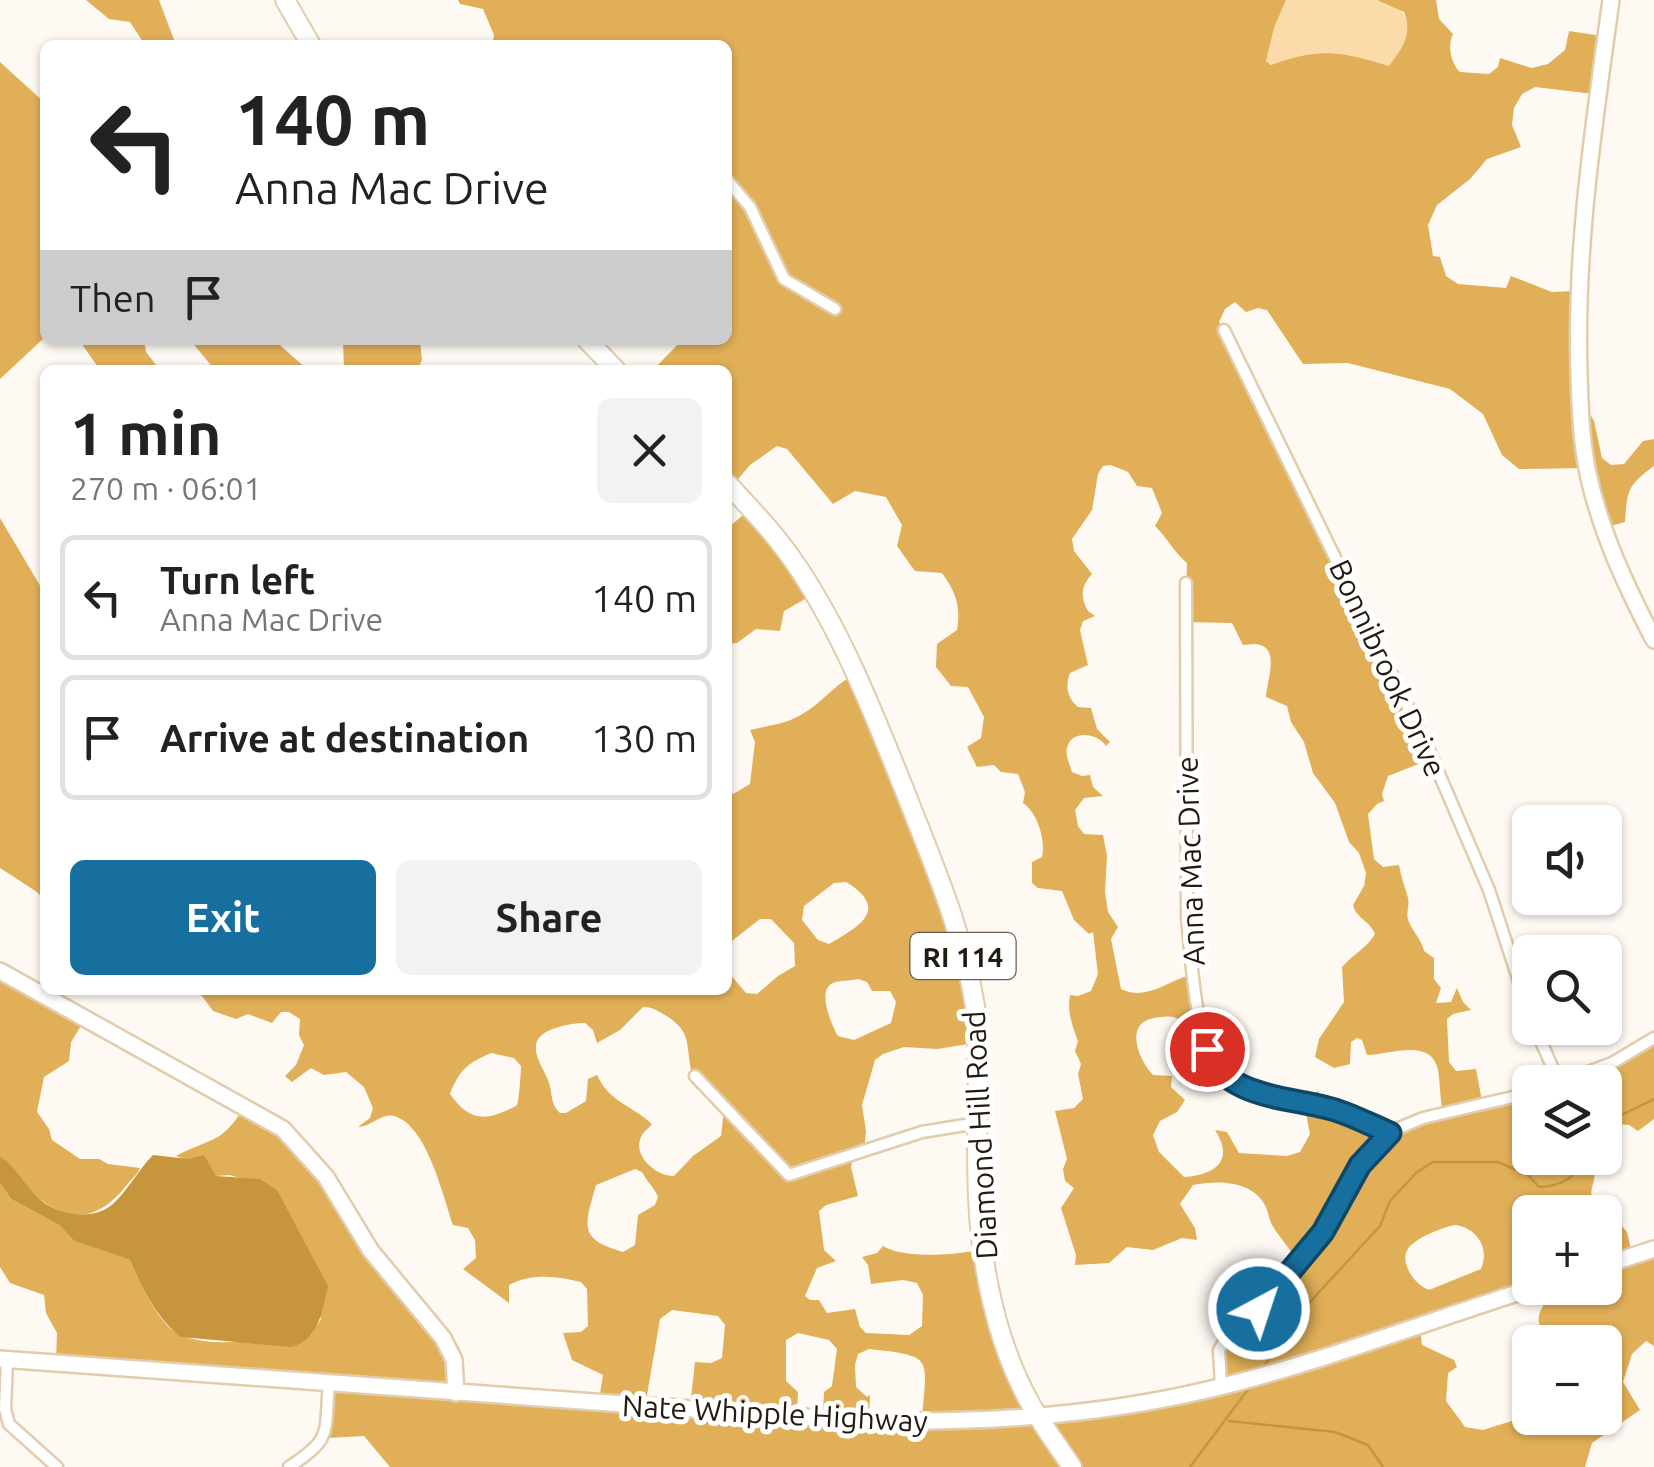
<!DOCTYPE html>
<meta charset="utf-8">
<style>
:root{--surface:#fff;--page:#f2f2f2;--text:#222;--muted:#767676;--line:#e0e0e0;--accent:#176f9f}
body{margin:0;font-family:Ubuntu,sans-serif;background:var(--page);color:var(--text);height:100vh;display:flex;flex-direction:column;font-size:38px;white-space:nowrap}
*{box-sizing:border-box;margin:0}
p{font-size:32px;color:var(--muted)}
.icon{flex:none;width:55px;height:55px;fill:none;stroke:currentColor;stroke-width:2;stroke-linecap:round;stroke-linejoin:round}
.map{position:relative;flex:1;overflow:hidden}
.side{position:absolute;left:40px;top:365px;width:692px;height:630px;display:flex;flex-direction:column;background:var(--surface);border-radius:15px;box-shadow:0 2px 8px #0004}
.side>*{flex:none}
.banner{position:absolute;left:40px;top:40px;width:692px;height:305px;border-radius:15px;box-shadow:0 2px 8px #0004;background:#fff;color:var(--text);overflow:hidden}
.fabs{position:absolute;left:1512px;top:805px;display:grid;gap:20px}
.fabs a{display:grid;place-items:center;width:110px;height:110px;border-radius:15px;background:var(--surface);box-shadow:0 2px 8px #0004;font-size:50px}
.pin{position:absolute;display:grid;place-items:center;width:85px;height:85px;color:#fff;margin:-42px;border:5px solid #fff;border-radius:50%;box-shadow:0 2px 10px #0007}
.me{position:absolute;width:110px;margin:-55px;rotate:40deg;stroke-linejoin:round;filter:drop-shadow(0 0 8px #0008)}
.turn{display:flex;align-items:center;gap:35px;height:210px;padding:0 30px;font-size:45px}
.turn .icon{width:130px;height:130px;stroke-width:2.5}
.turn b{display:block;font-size:70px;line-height:85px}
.then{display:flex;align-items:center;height:95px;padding:0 30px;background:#0003;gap:20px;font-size:38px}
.round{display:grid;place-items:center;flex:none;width:105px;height:105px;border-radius:15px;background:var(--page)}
.overview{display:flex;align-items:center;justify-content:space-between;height:170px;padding:0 30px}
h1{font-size:60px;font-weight:700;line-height:75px}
.action{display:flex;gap:20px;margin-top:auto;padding:20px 30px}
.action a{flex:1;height:115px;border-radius:15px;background:var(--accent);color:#fff;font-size:40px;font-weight:700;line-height:115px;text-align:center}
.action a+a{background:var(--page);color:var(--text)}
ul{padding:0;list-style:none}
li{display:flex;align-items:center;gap:30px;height:125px;margin:0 20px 15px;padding:0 10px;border:5px solid var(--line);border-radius:15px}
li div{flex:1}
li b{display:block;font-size:38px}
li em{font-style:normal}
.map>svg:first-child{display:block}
.green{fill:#fbdba9}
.forest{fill:#e1af58;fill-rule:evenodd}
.water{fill:#c6953c}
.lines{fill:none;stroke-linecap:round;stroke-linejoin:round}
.stream{stroke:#c6953c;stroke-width:2.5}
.street-casing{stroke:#e1ccab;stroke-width:15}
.secondary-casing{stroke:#e1ccab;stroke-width:20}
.primary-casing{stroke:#e1ccab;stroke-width:22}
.street{stroke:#fff;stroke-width:10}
.secondary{stroke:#fff;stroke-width:15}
.primary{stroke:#fff;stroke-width:18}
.route-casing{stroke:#0f4867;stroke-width:25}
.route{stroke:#176f9f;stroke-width:18}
.labels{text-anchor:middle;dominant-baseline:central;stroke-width:10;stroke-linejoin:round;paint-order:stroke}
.shield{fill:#fff;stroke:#655f57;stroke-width:2.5}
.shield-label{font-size:28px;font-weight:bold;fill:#231b0f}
.street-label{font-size:30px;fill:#231b0f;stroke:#fff}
</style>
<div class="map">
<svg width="1654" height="1467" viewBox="0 0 1654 1467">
<rect width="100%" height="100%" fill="#fef9f3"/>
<path class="green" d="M 1286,0 L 1377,0 C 1422,12 1410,36 1390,66 C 1339,51 1322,46 1272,65 L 1266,61 L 1274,28 Z"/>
<path class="forest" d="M 86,0 L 159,0 L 176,45 L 145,45 L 130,22 L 109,19 Z
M 458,0 L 1286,0 L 1274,28 L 1266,61 L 1271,65 C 1322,47 1339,51 1389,66 C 1402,48 1413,34 1404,12 L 1377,0 L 1436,0 L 1439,19 L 1453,34 C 1447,46 1451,63 1460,72 L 1489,74 L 1498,67 L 1500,58 L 1532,68 L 1548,64 L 1565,50 L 1569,31 L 1602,36 L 1594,94 L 1535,87 L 1522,94 L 1514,108 L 1512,125 L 1521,147 L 1487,159 L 1470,179 L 1437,205 L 1428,225 L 1433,256 L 1440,257 L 1446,276 L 1458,284 L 1506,288 L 1511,276 L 1552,292 L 1575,291 L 1582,401 L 1594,421 L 1602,458 L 1611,465 L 1624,464 L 1643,441 L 1654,439 L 1654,466 C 1628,485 1627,490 1625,522 L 1603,528 L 1586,468 L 1519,469 L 1502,455 L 1483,414 L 1450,389 L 1348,363 L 1303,364 L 1267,310 L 1258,308 L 1246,312 L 1235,302 L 1225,309 L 1219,322 L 1260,398 L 1431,759 L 1388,776 L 1382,794 L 1384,801 L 1377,804 L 1368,814 L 1374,859 L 1383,867 L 1399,865 C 1401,877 1405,887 1408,898 C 1410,906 1405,914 1409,922 C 1414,934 1421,938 1424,951 L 1434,958 L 1434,979 L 1441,988 L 1436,1003 L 1451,1002 L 1457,988 L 1463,1002 L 1471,1010 L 1453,1014 L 1447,1019 L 1449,1062 L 1456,1071 L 1476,1069 L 1482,1101 L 1521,1093 L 1530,1129 L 1530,1158 L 1555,1158 L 1561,1167 L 1571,1163 L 1595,1171 C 1595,1187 1585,1193 1598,1208 L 1607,1209 L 1627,1232 L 1632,1253 L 1654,1246 L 1654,1346 L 1646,1341 L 1632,1354 L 1623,1382 L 1640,1410 L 1592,1443 L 1585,1467 L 390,1467 L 364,1436 L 327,1438 L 325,1381 L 56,1360 L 57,1333 L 46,1313 L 44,1295 L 10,1283 L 0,1267 L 0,1183 L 11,1199 L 59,1225 L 74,1241 L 130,1260 C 138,1280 158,1323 177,1333 C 209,1351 274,1338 311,1335 L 321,1319 L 291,1221 L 277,1190 L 230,1175 L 216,1176 L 209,1168 L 176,1156 C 212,1137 221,1145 245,1106 L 297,1138 L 356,1228 L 443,1335 L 454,1387 L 599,1400 L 603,1375 L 572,1360 L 563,1333 L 581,1332 L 588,1326 L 587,1289 L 581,1282 C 557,1276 530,1273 509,1285 L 509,1303 L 463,1269 L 476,1258 L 475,1240 L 468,1228 L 453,1225 C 443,1196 427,1125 394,1116 C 381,1113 371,1127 358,1127 L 370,1118 L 373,1108 L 364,1087 L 346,1072 L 324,1075 L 311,1068 L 292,1082 L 285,1076 L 296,1065 L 304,1045 L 299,1035 L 300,1019 L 289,1012 L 281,1012 L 272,1023 L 248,1014 L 236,1019 L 213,1011 L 199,992 L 728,990 L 728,972 L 746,993 L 757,994 L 778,976 L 795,966 L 794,943 L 771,919 L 760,919 L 728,944 L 728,797 L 750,784 L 755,742 L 750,730 C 766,726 785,724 799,716 C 820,705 832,687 852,676 L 943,887 L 975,1043 L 937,1049 L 904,1047 L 883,1054 L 875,1060 L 862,1105 L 866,1131 L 864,1150 L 855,1153 L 851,1167 L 858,1196 L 826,1205 L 819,1211 L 824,1250 L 836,1261 L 817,1268 L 805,1296 L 810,1300 L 819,1300 L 827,1313 L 855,1309 L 860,1327 L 866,1333 L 909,1335 L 922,1326 L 923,1295 L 917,1283 L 903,1280 L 871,1284 L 868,1265 L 862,1257 L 877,1253 L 883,1246 C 904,1259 955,1255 979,1250 L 1037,1415 L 1220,1385 L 1220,1350 L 1298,1264 C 1291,1248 1279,1238 1271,1223 C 1269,1218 1268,1212 1266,1207 C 1253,1180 1218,1180 1193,1185 L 1180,1204 L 1195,1228 L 1197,1240 L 1182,1238 L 1153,1250 L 1127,1247 L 1109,1263 L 1075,1265 L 1076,1255 L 1061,1208 L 1074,1188 L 1065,1181 L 1063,1169 L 1067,1159 L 1055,1111 L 1074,1108 L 1083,1099 L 1078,1074 L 1081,1064 L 1075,1051 L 1078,1041 C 1072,1025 1067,1012 1070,995 L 1078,996 L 1091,991 L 1098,974 L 1093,932 L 1089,934 L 1074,920 L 1062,891 L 1038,888 L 1032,883 L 1032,862 L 1042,857 C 1046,840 1037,812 1023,803 L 1025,792 L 1018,774 L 1001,772 L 994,765 L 977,767 L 967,747 L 981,738 L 984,717 L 968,687 L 951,686 L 936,667 L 937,644 L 957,630 C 961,607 956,592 942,573 L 915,571 L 897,546 L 902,525 L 886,497 L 855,491 L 833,504 L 787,449 L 777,446 L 750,465 L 733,485 L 728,481 L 728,370 L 653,370 L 682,340 L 728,340 L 728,45 L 492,45 L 494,35 L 483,9 L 460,4 ZM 1111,465 L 1128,472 L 1137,486 L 1152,488 L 1162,513 L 1155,526 C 1168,539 1174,552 1187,563 L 1186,622 L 1232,623 L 1243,645 C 1249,645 1254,643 1260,645 C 1280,650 1266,684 1266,697 L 1287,706 L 1291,722 L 1304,742 L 1313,773 L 1335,803 L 1349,842 L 1359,853 L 1366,873 L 1364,886 L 1353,905 C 1356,918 1370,921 1375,934 C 1366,949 1353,954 1342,967 L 1344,1002 L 1319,1039 L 1315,1057 L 1334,1068 L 1350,1064 L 1351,1042 L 1357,1038 L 1362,1040 L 1367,1055 C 1390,1055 1431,1037 1438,1070 C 1440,1082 1440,1096 1442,1109 L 1387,1129 L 1318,1101 L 1319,1091 L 1303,1098 L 1310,1134 L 1300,1152 L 1287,1156 L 1239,1153 L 1227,1132 L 1215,1130 C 1235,1161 1215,1175 1184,1177 L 1159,1152 L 1153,1135 L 1160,1121 L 1177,1112 L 1185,1100 L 1171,1087 L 1172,1076 L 1153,1075 C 1138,1059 1124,1023 1154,1018 C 1163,1017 1169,1015 1178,1019 L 1184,1029 L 1203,1024 L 1190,975 C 1166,982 1146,1001 1121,989 L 1111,939 L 1118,927 L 1108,912 L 1105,892 L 1107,856 L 1103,835 L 1084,834 L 1078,826 L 1075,810 L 1084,798 L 1103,796 L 1093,787 L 1090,775 L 1082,776 L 1072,772 C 1070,765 1065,755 1067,748 C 1071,729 1098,733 1106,746 L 1110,742 L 1097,729 L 1091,708 L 1078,707 C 1067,698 1065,686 1070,673 L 1088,665 L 1080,630 L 1083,621 L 1095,616 L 1088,611 C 1080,597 1081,586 1092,574 L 1074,551 L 1072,539 L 1092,510 L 1098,474 L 1103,466 ZM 846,882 C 892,910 857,927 829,944 L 818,940 L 802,920 L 804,906 L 834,883 ZM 858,979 L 867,982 L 872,991 L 890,991 L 896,1002 L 891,1023 L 854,1040 L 838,1036 C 832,1026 816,990 833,983 C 839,980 851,981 858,979 ZM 643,1007 C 653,1007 656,1010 665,1015 C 691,1031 686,1042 691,1070 L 725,1100 L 721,1136 L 693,1156 L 674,1176 C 657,1177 632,1156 641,1137 C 643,1132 648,1129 652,1124 C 630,1104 609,1102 597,1075 L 588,1079 L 586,1101 L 566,1113 L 560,1113 C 550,1103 553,1096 549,1083 C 546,1072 534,1058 536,1045 C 538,1028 572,1023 585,1023 L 593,1030 L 597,1043 L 620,1030 ZM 491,1053 L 514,1058 L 521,1066 C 521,1072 519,1102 517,1105 C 515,1107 506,1111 503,1112 C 479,1123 464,1114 450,1094 C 459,1070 468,1063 491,1053 ZM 635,1169 L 642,1172 C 647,1182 654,1187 658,1197 L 655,1205 L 638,1215 L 635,1245 L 623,1252 C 577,1239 585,1225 596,1185 ZM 1530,1212 L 1605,1212 L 1605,1288 L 1539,1288 L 1543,1306 C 1532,1325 1543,1330 1557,1342 L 1605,1342 L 1605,1402 L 1608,1406 L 1603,1420 L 1586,1432 C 1566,1421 1548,1425 1528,1416 L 1483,1430 L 1465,1427 L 1446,1401 L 1448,1373 L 1457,1367 L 1454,1360 L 1422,1345 L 1419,1323 L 1530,1287 ZM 1455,1225 C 1477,1228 1490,1248 1481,1269 L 1429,1290 C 1414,1285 1396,1259 1411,1245 C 1423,1235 1441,1228 1455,1225 ZM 672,1310 L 718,1316 L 725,1325 L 722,1358 L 711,1363 L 695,1362 L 690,1407 L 646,1401 L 660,1319 ZM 798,1333 L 829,1340 L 837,1349 L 832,1386 L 824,1392 L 823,1415 L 797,1413 L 798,1392 L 786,1381 L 786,1340 ZM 869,1349 C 936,1356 926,1357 922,1420 L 869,1420 L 870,1395 L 867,1397 L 856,1387 L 855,1365 L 858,1354 Z
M 0,62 L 45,103 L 45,337 L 0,379 Z
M 79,340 L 144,340 L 146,352 L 160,370 L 100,370 Z
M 190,340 L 274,340 L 308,370 L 215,370 Z
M 343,340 L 420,340 L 422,360 L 417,370 L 344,370 Z
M 751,508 L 812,595 L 784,611 L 780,631 L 756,629 L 737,643 L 728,644 L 728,528 Z
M 0,518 L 45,594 L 45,901 L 37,892 L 0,868 Z
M 0,970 L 86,1018 L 71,1042 L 69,1061 L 44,1077 L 37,1112 L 49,1129 L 52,1140 L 80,1159 L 99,1159 L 108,1164 L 140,1168 C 136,1177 131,1179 126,1186 C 103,1215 77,1225 44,1202 C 26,1190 18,1168 0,1156 Z
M 1654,1037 L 1654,1119 L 1638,1131 L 1629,1125 L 1605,1123 L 1605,1082 L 1583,1082 L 1581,1072 L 1608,1062 Z"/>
<path class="water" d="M 153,1155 L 188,1159 L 204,1155 L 216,1176 L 260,1179 L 277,1190 L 328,1286 C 322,1312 319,1340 291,1347 L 181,1337 C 157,1319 141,1287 130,1260 L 74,1241 L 59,1225 L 11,1199 L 0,1183 L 0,1156 C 17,1167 26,1188 42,1201 C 61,1216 95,1221 114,1203 C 128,1190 139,1169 153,1155 Z"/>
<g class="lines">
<path class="stream" d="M 1605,1123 L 1654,1099
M 1262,1369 L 1310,1302 L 1380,1226 L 1390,1201 L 1416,1173 L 1433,1162 L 1498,1162 L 1528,1175 L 1539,1187 C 1559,1186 1577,1180 1581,1158
M 1229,1421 L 1335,1432 L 1368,1445 L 1383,1467
M 1190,1467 L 1252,1384"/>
<defs>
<path id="street" d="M 728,181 L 750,207 L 784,279 L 835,309
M 1224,330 L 1428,748 L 1489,890 L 1530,1015
M 1186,583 L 1187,915 C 1190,950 1196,1041 1216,1068 C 1239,1098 1305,1100 1339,1112 C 1356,1118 1373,1126 1390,1133
M 1535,1028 L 1559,1082
M 695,1076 L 789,1175 L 922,1132 L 977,1123
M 1561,1082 L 1612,1063 L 1654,1038
M 7,1360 L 5,1409 L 9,1424 L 57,1467
M 1221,1387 L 1219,1350 L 1228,1335 L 1255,1314 L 1312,1247 L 1360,1165 L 1380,1142 L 1399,1128 L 1423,1118 L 1530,1093
M 289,1467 C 334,1438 324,1433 329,1384"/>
<path id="secondary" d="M 1611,0 C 1594,124 1575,246 1579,372 C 1580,407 1581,443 1589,478 C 1602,535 1627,588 1654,640
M 0,971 L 283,1129 L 326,1177 L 371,1251 L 443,1338 L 454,1360 L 456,1393
M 1605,1265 L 1654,1249
M 0,1359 L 859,1421 C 977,1423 1092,1417 1207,1390 C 1317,1364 1425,1322 1533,1288"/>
<path id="primary" d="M 285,0 L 311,45
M 587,340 L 616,370
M 728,484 C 752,510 777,536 797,566 C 844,636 875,717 906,794 C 933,863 963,932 975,1006 C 981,1070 975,1133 978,1197 C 981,1266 996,1342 1030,1403 C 1042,1425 1058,1446 1072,1467"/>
</defs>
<use href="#street" class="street-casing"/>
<use href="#secondary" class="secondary-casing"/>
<use href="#primary" class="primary-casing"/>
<use href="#street" class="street"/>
<use href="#secondary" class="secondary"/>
<use href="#primary" class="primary"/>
</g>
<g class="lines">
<defs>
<path id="route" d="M 1207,1049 C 1226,1101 1293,1096 1338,1111 C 1356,1117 1373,1126 1390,1133 L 1360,1165 L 1323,1232 L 1259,1309"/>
</defs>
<use href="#route" class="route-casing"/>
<use href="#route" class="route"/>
</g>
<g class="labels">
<rect class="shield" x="910.5" y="933" width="105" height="46" rx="8"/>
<g class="shield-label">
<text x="963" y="956">RI 114</text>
</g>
<g class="street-label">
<text transform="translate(1388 668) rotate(65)">Bonnibrook Drive</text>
<text transform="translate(1190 861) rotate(-92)">Anna Mac Drive</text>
<text transform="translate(980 1135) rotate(-93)">Diamond Hill Road</text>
<text transform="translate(775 1413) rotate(3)">Nate Whipple Highway</text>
</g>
</g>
</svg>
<div class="fabs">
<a><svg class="icon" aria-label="sound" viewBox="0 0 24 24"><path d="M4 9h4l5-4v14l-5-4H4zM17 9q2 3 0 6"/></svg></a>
<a><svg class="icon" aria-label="search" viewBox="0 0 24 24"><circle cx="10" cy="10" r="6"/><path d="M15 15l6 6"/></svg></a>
<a><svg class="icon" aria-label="layers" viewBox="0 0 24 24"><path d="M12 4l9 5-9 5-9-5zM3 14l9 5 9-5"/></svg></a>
<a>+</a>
<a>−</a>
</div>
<div class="pin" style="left:1207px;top:1049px;background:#d93025"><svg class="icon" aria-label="arrive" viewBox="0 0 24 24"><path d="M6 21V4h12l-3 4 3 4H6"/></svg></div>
<svg class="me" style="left:1259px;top:1309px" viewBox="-20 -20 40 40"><circle r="17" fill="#176f9f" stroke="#fff" stroke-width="3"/><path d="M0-11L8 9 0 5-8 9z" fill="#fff"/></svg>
<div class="banner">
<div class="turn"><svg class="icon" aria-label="left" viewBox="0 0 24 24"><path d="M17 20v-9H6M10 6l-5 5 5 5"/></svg><div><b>140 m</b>Anna Mac Drive</div></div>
<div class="then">Then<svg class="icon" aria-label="arrive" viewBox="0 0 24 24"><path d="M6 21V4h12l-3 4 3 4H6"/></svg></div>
</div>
<section class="side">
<div class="overview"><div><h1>1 min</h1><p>270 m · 06:01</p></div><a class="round"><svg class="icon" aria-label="close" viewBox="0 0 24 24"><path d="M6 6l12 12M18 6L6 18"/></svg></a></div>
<ul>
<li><svg class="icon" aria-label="left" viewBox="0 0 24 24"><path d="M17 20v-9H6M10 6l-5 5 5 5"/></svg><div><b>Turn left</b><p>Anna Mac Drive</p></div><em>140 m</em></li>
<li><svg class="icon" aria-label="arrive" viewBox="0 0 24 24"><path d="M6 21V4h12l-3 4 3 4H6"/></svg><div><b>Arrive at destination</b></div><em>130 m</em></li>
</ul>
<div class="action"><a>Exit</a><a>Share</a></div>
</section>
</div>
